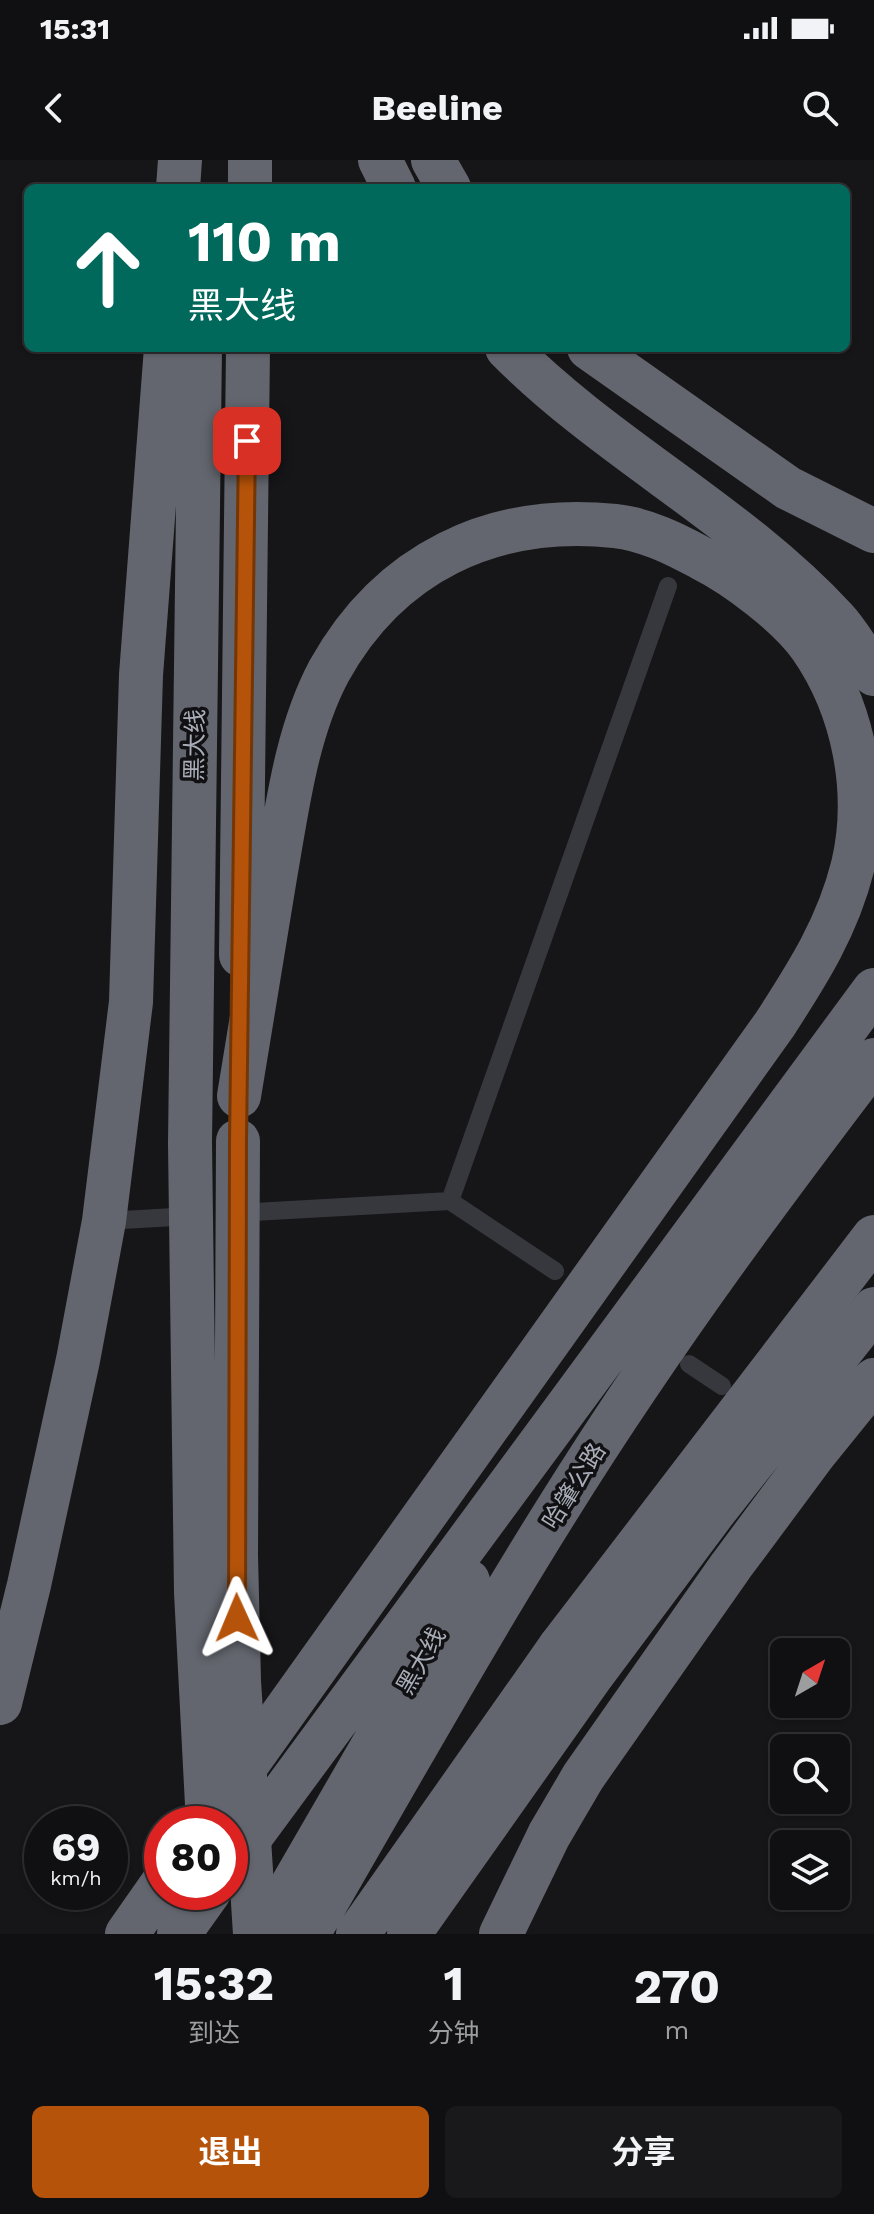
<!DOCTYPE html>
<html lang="zh">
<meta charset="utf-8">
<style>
:root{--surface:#101012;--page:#19191b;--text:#f1f3f6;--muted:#9c9d9f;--line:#303032;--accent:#b45309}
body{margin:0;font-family:"Work Sans","Noto Sans SC",sans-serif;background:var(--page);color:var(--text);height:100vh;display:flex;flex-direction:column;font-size:30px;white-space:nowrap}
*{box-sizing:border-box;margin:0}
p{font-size:26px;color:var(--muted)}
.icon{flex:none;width:44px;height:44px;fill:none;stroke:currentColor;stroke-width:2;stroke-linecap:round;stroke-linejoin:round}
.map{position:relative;height:1774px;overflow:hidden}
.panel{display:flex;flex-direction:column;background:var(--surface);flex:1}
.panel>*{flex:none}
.hud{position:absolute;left:24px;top:24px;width:826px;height:168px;border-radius:12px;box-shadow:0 2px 6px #0004,0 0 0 2px var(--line);background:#00695c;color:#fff;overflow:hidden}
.needle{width:52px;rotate:39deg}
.buttons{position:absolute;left:770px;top:1478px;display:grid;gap:16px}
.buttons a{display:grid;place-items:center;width:80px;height:80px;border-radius:12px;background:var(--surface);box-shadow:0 2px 6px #0004,0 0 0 2px var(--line);font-size:40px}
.speed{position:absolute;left:24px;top:1646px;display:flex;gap:16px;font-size:40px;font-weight:700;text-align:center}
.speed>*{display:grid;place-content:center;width:104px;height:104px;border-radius:50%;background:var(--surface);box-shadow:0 2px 6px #0004,0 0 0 2px var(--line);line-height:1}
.speed small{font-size:20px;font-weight:400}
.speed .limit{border:12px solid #d22;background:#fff;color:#111}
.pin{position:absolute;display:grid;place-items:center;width:68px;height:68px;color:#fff;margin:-34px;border-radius:16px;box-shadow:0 4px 12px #0006}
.me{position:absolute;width:88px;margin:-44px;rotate:359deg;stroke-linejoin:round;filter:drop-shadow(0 0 6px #0008)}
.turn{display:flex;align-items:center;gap:28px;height:168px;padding:0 32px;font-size:36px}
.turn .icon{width:104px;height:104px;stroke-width:2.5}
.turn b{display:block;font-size:56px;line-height:68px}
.eta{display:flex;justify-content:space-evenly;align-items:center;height:136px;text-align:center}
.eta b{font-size:48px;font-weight:700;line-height:56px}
.primary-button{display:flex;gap:16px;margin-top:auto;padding:16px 32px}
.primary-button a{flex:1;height:92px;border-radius:12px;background:var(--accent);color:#fff;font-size:32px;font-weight:700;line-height:92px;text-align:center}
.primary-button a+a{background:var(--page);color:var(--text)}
.status{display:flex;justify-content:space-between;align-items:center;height:56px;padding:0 40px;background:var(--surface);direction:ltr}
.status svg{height:22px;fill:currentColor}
header{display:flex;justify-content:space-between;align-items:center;height:104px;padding:0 32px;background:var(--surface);font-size:36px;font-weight:700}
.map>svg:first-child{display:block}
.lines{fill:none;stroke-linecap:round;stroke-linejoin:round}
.lane{stroke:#37383d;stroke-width:18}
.highway{stroke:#63666e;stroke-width:44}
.highway-bridge{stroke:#63666e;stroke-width:44}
.route-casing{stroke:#753606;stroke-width:20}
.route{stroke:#b45309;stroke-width:14}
.labels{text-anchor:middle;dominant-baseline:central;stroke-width:7;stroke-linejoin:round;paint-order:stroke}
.street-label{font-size:24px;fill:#a8adb8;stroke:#111113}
</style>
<div class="status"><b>15:31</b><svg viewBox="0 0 49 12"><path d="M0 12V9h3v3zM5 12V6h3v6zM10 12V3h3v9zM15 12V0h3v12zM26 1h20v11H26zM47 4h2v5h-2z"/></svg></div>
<header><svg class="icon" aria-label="back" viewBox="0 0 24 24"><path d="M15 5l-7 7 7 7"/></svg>Beeline<svg class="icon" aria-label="search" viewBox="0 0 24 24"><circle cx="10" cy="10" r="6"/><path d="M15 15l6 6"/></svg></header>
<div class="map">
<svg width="874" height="1774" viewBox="0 0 874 1774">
<rect width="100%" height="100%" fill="#161618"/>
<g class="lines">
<path class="lane" d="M 450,1041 L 668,426
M 235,1053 L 450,1041 L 555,1111
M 104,1061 L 193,1056
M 689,1204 L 722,1226"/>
<path class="highway" d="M 380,0 L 394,28
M 433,0 L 449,28
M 178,28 L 180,0
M 250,28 L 250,0
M 589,188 L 788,328 L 874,371
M 241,795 L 248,188
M 190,983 L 200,188
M 0,1543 L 29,1425 L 78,1200 L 104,1061 L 131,842 L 141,515 L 166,188
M 230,1628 L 775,864 C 808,813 838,766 853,705 C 870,632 854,549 811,487 C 788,455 737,416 701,398 C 675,384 645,369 615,366 C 492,353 389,403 329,511 C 296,573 287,649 275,717 C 263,790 251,863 239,936
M 235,1698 L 874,830
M 127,1774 L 162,1724
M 179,1774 L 209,1732
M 264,1774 L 468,1421
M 308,1774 C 414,1591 517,1404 636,1228 C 711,1116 792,1008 874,900
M 358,1774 L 560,1487
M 409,1774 L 592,1515 L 716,1349 L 874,1149
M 501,1774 L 549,1675 L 583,1617 L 731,1406 L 815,1293 L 874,1220"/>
<path class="highway-bridge" d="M 507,188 C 607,289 738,354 835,459 C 850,475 861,496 874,514
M 238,981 L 236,1395 L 239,1521 L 255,1774
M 190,983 L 196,1432 L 208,1664
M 560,1487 L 874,1077"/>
</g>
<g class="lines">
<defs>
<path id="route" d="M 237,1458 L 238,981 L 247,281"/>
</defs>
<use href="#route" class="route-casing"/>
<use href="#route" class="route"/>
</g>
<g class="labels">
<g class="street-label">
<text transform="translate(195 585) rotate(-89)">黑大线</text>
<text transform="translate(574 1326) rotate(-58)">哈肇公路</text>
<text transform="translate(421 1501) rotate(-60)">黑大线</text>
</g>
</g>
</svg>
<div class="buttons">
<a><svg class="needle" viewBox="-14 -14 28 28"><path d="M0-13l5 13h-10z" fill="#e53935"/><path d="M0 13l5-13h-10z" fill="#9c9d9f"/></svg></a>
<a><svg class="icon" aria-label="search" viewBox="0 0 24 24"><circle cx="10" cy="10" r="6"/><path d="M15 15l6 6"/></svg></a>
<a><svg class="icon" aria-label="layers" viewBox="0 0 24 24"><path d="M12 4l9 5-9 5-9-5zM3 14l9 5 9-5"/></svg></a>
</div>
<div class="speed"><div>69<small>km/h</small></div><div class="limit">80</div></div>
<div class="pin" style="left:247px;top:281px;background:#d93025"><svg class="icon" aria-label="arrive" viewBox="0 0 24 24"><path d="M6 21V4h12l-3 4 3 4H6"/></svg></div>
<svg class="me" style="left:237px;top:1458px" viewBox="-20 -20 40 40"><path d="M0-17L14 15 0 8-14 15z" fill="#b45309" stroke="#fff" stroke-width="4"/></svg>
<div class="hud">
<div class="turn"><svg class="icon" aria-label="ahead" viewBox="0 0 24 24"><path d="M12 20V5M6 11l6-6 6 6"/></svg><div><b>110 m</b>黑大线</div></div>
</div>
</div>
<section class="panel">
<div class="eta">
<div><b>15:32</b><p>到达</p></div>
<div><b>1</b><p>分钟</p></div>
<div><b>270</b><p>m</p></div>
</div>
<div class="primary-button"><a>退出</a><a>分享</a></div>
</section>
